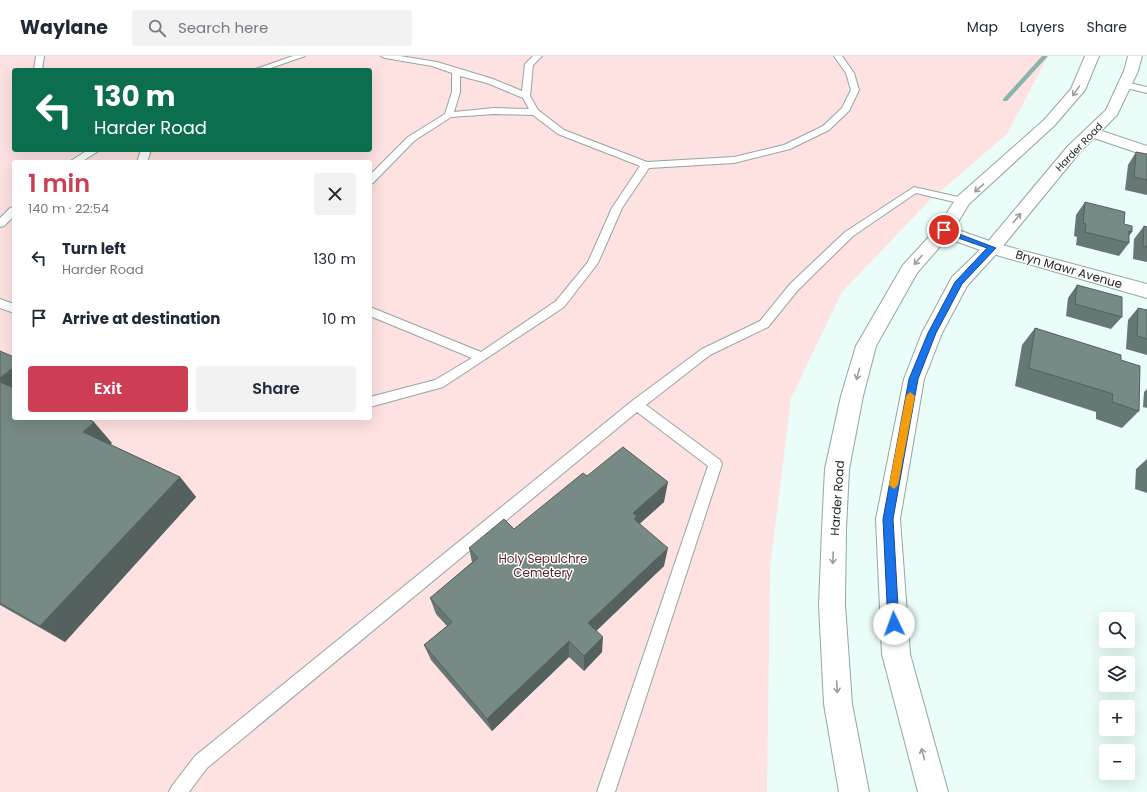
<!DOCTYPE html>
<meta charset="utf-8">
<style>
:root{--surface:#fff;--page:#f2f2f3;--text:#1f2937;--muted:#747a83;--line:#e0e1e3;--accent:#cd3d54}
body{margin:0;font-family:Poppins,sans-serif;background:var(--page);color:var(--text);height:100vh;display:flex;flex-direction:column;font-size:15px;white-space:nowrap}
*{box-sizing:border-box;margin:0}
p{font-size:13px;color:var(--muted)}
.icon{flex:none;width:22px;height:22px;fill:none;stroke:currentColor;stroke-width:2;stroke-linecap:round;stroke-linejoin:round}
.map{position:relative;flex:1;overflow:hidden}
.sheet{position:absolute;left:12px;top:104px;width:360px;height:260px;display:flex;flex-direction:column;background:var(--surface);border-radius:4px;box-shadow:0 4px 16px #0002}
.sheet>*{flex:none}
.banner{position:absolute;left:12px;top:12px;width:360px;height:84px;border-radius:4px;box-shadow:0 4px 16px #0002;background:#0b6e4f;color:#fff;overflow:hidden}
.controls{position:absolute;left:1099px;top:556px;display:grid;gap:8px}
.controls a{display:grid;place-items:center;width:36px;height:36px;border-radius:4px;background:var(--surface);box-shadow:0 4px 16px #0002;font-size:20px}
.pin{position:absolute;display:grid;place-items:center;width:34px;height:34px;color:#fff;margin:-17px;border:2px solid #fff;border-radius:50%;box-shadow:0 1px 4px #0007}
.me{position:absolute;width:44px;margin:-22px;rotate:357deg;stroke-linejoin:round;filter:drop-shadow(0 0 3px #0008)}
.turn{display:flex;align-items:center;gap:14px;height:84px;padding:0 16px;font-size:18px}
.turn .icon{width:52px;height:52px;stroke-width:2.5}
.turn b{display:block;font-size:28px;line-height:34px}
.round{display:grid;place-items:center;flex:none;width:42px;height:42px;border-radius:4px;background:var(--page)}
.overview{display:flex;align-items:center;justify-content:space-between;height:68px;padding:0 16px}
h1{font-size:24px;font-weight:600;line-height:30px;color:var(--accent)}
.action{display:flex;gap:8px;margin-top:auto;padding:8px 16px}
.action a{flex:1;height:46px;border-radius:4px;background:var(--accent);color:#fff;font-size:16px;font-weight:600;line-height:46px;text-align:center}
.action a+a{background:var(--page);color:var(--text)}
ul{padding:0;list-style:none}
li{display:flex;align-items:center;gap:12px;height:60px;padding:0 16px}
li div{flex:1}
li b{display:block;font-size:15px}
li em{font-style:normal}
header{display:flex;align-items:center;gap:24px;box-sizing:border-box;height:56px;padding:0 20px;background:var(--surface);border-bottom:1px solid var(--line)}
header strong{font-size:19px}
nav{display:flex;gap:22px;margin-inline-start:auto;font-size:14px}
.search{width:280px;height:36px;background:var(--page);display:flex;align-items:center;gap:10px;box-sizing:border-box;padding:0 14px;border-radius:4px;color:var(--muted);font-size:15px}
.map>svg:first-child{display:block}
.green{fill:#fee1e1;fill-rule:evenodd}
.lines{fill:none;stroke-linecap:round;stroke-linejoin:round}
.stream{fill:#8bb4ac;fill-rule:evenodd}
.lane-casing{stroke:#94a6a2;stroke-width:2}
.street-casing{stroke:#94a6a2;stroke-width:2}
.secondary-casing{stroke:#94a6a2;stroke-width:2}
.lane{fill:#fff;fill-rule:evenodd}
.street{fill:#fff;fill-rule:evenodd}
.secondary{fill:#fff;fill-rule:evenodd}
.wall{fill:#677773}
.shaded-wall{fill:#54615e}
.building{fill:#788a86;stroke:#54615e}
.oneway{stroke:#9b9e9e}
.route{fill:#1a73e8;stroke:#114b97}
.slow{fill:#f59e0b}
.labels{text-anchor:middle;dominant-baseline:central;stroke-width:3;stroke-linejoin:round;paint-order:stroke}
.far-street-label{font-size:10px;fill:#212827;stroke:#fff}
.street-label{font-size:12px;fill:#212827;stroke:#fff}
.park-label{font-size:12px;fill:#5a272c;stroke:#fff}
</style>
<header>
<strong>Waylane</strong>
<div class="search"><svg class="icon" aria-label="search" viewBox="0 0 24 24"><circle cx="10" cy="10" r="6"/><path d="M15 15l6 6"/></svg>Search here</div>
<nav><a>Map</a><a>Layers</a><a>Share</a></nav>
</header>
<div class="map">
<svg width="1147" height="736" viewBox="0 0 1147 736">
<rect width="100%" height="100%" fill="#eafdf9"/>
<path class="green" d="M 0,0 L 1048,0 L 1007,78 L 929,145 L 842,236 L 791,342 L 770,513 L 767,736 L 0,736 ZM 14,14 L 370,14 L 370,94 L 14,94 ZM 14,106 L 370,106 L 370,362 L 14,362 Z"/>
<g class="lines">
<path class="stream" d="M 1042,0 L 1048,0 L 1007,45 L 1003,45 L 1003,43 Z"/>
<defs>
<path id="lane" d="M 36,0 L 44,0 L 42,14 L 34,14 Z
M 293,0 L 305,0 L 265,14 L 253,14 Z
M 381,0 L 400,0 L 437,6 L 493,23 L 522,35 L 525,8 L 533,0 L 542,0 L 533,9 L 530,40 L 538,54 L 564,74 L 647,106 L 734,101 L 784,89 L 823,70 L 842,52 L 851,34 L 846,17 L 834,0 L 842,0 L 854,17 L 859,34 L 849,55 L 829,74 L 790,93 L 734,107 L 649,112 L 622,152 L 598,207 L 564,251 L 443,331 L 370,351 L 370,341 L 435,324 L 472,302 L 370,260 L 370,251 L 481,296 L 556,245 L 588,206 L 612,152 L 640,110 L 558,78 L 533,59 L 494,58 L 451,61 L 414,85 L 373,127 L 370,128 L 370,119 L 408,81 L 445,58 L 452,36 L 452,17 L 432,10 L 385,2 ZM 460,20 L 487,27 L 523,42 L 529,53 L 494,52 L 454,56 L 460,36 Z
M 1125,26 L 1147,31 L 1147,37 L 1122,31 L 1122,27 Z
M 88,94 L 100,94 L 81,106 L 69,106 Z
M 141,94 L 151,94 L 147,106 L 137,106 Z
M 914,131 L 967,143 L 968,145 L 963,148 L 916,137 L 853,180 L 798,234 L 768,271 L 710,299 L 646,349 L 720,404 L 722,408 L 615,736 L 597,736 L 708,410 L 637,356 L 207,712 L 189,736 L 169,736 L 172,730 L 195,700 L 632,345 L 702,293 L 760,265 L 790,228 L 845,176 Z
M 14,151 L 14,160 L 4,170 L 0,171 L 0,162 L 10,152 Z
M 0,243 L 14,248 L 14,257 L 0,252 Z"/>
<path id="street" d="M 1093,72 L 1147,90 L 1147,100 L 1088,80 L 1085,77 L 1088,74 Z
M 944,169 L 998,188 L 1147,228 L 1147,242 L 986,196 L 938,179 L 935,175 L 938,171 Z"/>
<path id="secondary" d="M 1085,0 L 1099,0 L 1085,34 L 1054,70 L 969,148 L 950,179 L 917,217 L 876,290 L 863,340 L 849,413 L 846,473 L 845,549 L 852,648 L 869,736 L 839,736 L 824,648 L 819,549 L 822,473 L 825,413 L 841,340 L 856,290 L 903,209 L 938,171 L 957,141 L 1044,64 L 1071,33 Z
M 1128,0 L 1142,0 L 1138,15 L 1117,59 L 1080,96 L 998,196 L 967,230 L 942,277 L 924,323 L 900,463 L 910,598 L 948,736 L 918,736 L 882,598 L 876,463 L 904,323 L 922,277 L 952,221 L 986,188 L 1068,90 L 1106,54 L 1124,15 Z"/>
</defs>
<use href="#lane" class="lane-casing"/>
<use href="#street" class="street-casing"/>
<use href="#secondary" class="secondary-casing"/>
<use href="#lane" class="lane"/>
<use href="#street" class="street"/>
<use href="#secondary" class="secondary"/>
</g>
<path class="wall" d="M 1136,96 L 1147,98 L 1147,139 L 1125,134 L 1128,109 Z
M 1085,146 L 1124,168 L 1132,176 L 1129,180 L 1129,187 L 1119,200 L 1076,189 L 1077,181 L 1074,180 L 1076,159 Z
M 1144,170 L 1147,171 L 1147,206 L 1133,203 L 1134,183 Z
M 1077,229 L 1122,261 L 1111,273 L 1066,260 L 1068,242 Z
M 1138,252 L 1147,254 L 1147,299 L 1126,293 L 1128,264 Z
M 1035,272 L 1121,304 L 1139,355 L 1122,372 L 1096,363 L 1096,356 L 1015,330 L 1022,289 Z
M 0,295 L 14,362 L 112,387 L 110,388 L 180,421 L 196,441 L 65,586 L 0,549 Z
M 1147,333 L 1147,352 L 1143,351 L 1144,336 Z
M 1147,403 L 1147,437 L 1135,433 L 1136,413 Z
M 587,420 L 664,446 L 640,467 L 664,510 L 596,574 L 602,596 L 584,615 L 569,601 L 492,675 L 431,604 L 424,589 L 447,570 L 436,558 L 430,542 L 472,506 L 469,492 L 514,473 Z"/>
<path class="shaded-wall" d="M 14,311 L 14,343 L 0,328 L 0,322 Z
M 94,366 L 112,387 L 102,396 L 83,376 Z
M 180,421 L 196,441 L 65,586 L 40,570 Z
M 668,426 L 664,446 L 635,472 L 633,457 Z
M 668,492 L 664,510 L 588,583 L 588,567 Z
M 603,581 L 602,596 L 584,615 L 584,600 Z
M 569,585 L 569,601 L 492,675 L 487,663 Z"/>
<path class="building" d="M 1136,96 L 1147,98 L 1147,124 L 1134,121 Z
M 1085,146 L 1125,156 L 1124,168 L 1132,170 L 1132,176 L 1129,175 L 1129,187 L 1085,176 L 1086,168 L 1083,167 Z
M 1144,170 L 1147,171 L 1147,191 L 1143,190 Z
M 1077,229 L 1122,241 L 1122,261 L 1075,248 Z
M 1138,252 L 1147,254 L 1147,283 L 1137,280 Z
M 1035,272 L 1121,299 L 1121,304 L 1140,310 L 1139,355 L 1112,346 L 1113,338 L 1029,312 Z
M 0,295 L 14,301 L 14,311 L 0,322 Z
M 0,326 L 14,332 L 14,362 L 85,362 L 94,366 L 83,376 L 180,421 L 40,570 L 0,547 Z
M 623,391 L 668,426 L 633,457 L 637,460 L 634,463 L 668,492 L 588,567 L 603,581 L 584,600 L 569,585 L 487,663 L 424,589 L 452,566 L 430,542 L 478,502 L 469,492 L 504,463 L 514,473 L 583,417 L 587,420 Z"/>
<defs><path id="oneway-shaft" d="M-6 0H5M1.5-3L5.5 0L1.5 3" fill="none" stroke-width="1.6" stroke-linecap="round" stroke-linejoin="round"/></defs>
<g class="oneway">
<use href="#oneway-shaft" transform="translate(1076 35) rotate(125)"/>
<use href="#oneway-shaft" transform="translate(979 132) rotate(139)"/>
<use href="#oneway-shaft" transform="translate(1017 162) rotate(-50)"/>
<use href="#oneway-shaft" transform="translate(918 204) rotate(131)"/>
<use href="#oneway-shaft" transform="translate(858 318) rotate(105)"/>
<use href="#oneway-shaft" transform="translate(833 502) rotate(92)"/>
<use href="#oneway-shaft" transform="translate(837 631) rotate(86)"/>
<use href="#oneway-shaft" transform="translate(923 698) rotate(-105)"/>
</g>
<path class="route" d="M 941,173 L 946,173 L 996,192 L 962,228 L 936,277 L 918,323 L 893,463 L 899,568 L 898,572 L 894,573 L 890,572 L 888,568 L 883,463 L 909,323 L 928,277 L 955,226 L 987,192 L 941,176 Z"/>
<path class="slow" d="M 910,336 L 915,340 L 898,429 L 894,433 L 889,429 L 906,340 Z"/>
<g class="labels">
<g class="far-street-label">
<text transform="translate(1079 91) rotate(-46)">Harder Road</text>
</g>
<g class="street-label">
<text transform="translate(1069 213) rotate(16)">Bryn Mawr Avenue</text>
<text transform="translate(837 442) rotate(-86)">Harder Road</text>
</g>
<g class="park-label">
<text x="543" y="502">Holy Sepulchre<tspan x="543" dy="14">Cemetery</tspan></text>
</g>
</g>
</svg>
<div class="controls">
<a><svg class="icon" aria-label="search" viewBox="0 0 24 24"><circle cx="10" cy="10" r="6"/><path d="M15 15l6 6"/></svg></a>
<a><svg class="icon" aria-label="layers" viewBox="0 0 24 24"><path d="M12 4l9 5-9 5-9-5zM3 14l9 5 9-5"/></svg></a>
<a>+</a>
<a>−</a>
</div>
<div class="pin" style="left:944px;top:174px;background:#d93025"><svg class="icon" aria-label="arrive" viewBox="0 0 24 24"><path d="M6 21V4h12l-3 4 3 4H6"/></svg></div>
<svg class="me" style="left:894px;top:568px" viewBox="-20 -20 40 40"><circle r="19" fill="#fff"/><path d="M0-13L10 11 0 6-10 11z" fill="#1a73e8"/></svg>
<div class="banner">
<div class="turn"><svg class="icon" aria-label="left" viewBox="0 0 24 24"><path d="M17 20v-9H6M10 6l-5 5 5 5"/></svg><div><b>130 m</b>Harder Road</div></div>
</div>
<section class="sheet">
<div class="overview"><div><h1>1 min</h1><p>140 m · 22:54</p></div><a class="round"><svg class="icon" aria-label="close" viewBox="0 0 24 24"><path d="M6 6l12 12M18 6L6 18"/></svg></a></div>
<ul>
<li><svg class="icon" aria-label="left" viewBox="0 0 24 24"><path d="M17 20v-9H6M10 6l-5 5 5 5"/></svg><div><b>Turn left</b><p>Harder Road</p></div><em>130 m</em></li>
<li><svg class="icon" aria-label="arrive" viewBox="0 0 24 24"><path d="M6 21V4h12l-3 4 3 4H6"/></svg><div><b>Arrive at destination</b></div><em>10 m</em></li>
</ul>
<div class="action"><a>Exit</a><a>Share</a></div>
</section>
</div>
